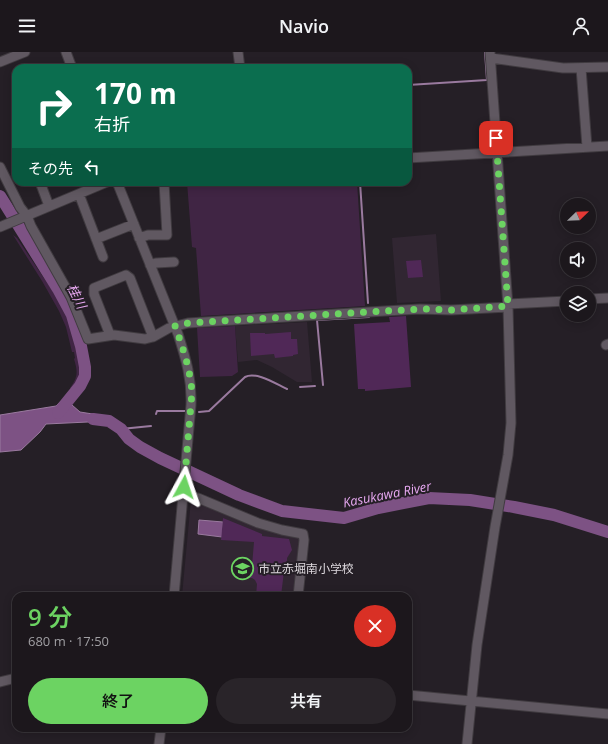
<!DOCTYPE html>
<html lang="ja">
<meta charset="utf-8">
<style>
:root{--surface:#1c171c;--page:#292429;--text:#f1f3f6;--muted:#a09fa3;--line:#3a363b;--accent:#6cd362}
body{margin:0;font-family:"Open Sans","Noto Sans JP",sans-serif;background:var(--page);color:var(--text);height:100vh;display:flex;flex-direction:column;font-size:15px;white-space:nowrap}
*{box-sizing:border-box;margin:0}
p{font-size:13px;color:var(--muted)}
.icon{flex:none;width:22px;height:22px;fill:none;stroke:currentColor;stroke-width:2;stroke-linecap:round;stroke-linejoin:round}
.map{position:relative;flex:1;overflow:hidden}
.sheet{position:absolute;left:12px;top:540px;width:400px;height:140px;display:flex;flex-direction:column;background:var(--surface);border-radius:12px;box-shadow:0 2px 10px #0003,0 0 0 1px var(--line)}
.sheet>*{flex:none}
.top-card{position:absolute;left:12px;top:12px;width:400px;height:122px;border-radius:12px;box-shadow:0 2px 10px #0003,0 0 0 1px var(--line);background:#0b6e4f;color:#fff;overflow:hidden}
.needle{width:26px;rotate:67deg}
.buttons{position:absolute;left:560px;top:146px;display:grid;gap:8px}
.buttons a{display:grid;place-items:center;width:36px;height:36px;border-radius:50%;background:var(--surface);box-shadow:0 2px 10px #0003,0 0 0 1px var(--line);font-size:20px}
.pin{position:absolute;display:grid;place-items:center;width:34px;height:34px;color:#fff;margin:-17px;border-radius:8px;box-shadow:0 2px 6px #0006}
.me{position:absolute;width:44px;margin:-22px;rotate:5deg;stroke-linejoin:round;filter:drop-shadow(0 0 3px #0008)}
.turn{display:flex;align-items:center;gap:14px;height:84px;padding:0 16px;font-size:18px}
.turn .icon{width:52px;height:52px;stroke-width:2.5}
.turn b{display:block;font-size:28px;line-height:34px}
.then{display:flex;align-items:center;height:38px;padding:0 16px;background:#0003;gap:8px;font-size:15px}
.round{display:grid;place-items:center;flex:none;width:42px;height:42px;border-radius:21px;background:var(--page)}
.head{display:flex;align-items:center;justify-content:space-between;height:68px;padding:0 16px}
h1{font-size:24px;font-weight:600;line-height:30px;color:var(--accent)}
.button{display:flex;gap:8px;margin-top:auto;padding:8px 16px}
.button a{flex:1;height:46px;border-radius:24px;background:var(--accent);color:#111;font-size:16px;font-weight:600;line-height:46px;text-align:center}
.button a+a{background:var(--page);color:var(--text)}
header{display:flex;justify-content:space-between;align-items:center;height:52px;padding:0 16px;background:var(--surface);font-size:18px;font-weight:600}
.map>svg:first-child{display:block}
.built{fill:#312632}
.green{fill:#402544}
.water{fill:#7d5284;stroke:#9a7a9f}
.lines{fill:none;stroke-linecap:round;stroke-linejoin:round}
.stream{stroke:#9a7a9f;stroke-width:2}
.river{stroke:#7d5284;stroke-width:12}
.building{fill:#502857}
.minor-casing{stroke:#403b40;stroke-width:11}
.minor{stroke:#605861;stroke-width:9}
.route{stroke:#6cd362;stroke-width:7;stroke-dasharray:0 12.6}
.labels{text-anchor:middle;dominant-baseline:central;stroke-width:4;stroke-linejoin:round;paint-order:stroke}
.poi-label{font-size:12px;fill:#ddd8dd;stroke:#251f26;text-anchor:start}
.water-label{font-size:13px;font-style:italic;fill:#e7a8f1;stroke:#251f26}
</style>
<header><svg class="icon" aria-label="menu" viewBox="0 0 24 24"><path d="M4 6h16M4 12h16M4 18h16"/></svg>Navio<svg class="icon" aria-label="person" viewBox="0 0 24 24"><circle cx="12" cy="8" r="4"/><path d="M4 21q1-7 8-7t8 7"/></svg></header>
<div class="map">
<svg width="608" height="692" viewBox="0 0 608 692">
<rect width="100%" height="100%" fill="#251f26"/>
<path class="built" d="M 436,182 L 441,249 L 397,251 L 392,186 Z
M 307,270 L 312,330 L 297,330 L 272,315 L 257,308 L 238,310 L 235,274 Z
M 191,448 L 232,466 L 258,475 L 299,484 L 301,487 L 296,544 L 182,544 Z"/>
<path class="green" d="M 187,130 L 357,130 L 365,254 L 201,264 L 196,196 L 192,195 Z
M 13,183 L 17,186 L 56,244 L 68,266 L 80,306 L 82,324 L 79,331 L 74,337 L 70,336 C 78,325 78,320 74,307 L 75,306 L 74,300 L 72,300 L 66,275 L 59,259 L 42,229 Z
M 235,274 L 238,320 L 232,324 L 200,325 L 197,276 Z"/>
<path class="water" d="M 64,346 L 80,360 L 99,363 L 109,369 L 46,372 L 40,380 L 21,398 L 0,400 L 0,363 L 56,354 Z
M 199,468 L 223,470 L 222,485 L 198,482 Z"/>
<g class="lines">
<path class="stream" d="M 408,33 L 487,28 L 485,0
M 360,130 L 368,251
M 323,333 L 317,268 L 369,265
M 300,335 L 315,334
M 199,360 L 209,359 L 245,325 C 256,319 276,332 287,337
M 156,362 L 157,359 L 185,359
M 121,377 L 151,374"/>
<path class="river" d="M 0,144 L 58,237 L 72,263 L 81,294 L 85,315 L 85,324 L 80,334 L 58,361
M 93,367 L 109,369 L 121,377 L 129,387 L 140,395 L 160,406 L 239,443 L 282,459 L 344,466 L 378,456 L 429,446 L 470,448 L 514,455 L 554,463 L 608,480"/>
</g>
<path class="building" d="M 421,208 L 423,225 L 408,226 L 406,209 Z
M 406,264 L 411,335 L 365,339 L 365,337 L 358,337 L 354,272 L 390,270 L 389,265 Z
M 291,280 L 291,287 L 297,287 L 298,302 L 293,303 L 293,304 L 275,306 L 274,302 L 251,304 L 250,281 L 265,281 L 265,282 Z
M 223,466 L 262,482 L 262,484 L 289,487 L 292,498 L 287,506 L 287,511 L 285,511 L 281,544 L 256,544 L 257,532 L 255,528 L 252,526 L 243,526 L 239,524 L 237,519 L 239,513 L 252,514 L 254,490 L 221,488 Z"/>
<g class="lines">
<defs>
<path id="minor" d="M 66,0 L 72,16
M 238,0 L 240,16
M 491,6 L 563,16 L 608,15
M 0,10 L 25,0
M 581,16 L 587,95
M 408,106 L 608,94
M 0,115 L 20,155 L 27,164 L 31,174 L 71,245 L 88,287 L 114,283 L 145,287 L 153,285 L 169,276 L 188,271 L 385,259 L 420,257 L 451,258 L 508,255
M 40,130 L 49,154
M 117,130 L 178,282 C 186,307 192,327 191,353 L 174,544
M 79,142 L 103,205
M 0,175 L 107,130
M 139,186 L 148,183 L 167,183 L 164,130
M 96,187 L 134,172
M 150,213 L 156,211 L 174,210
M 589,247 L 608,246
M 507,252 L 567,249
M 110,283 L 94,242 L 94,236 L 126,223 L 130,226 L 153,285
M 606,293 L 608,292
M 183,442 L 198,446 L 258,471 L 282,478 L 303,482 L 304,488 L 298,544
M 0,630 L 16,626
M 408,643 L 608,662
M 159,692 L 161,676
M 467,692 L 477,593 L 495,475 L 508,403 L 511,371 L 508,255 L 490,0"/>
</defs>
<use href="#minor" class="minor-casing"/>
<use href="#minor" class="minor"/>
</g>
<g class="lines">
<path class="route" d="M 184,435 L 192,340 C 190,317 183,296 175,274 L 188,271 L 385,259 L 426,257 L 450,258 L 508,254 L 496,86"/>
</g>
<defs>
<symbol id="school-ring" viewBox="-11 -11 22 22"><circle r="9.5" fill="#251f26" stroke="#6cd362" stroke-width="1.5"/><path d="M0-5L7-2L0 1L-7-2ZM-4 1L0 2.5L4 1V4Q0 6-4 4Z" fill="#6cd362"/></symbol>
</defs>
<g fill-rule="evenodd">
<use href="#school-ring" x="230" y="504" width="25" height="25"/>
</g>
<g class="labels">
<g class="poi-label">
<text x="258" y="516">市立赤堀南小学校</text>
</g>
<g class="water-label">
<text transform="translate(77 244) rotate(63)">桂川</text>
<text transform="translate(387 442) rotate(-11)">Kasukawa River</text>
</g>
</g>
</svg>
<div class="buttons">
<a><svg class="needle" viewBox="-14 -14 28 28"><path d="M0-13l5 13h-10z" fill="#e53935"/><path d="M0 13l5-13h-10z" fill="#a09fa3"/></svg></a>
<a><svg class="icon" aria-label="sound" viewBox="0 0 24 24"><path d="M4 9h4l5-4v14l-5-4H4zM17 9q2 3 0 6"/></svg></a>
<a><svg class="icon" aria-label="layers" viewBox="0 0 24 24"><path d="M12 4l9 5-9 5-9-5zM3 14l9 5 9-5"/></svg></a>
</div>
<div class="pin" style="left:496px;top:86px;background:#d93025"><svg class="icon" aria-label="arrive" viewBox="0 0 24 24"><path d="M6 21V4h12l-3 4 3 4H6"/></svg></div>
<svg class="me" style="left:184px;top:435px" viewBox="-20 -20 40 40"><path d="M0-17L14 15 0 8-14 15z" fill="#6cd362" stroke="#fff" stroke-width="4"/></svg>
<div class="top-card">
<div class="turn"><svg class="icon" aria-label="right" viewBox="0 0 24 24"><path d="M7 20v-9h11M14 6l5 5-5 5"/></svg><div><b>170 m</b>右折</div></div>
<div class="then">その先<svg class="icon" aria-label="left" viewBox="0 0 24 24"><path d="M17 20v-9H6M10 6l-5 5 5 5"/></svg></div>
</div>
<section class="sheet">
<div class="head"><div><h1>9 分</h1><p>680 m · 17:50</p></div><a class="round" style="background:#d93025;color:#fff"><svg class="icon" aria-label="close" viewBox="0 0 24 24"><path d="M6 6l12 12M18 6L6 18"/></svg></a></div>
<div class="button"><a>終了</a><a>共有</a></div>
</section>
</div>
